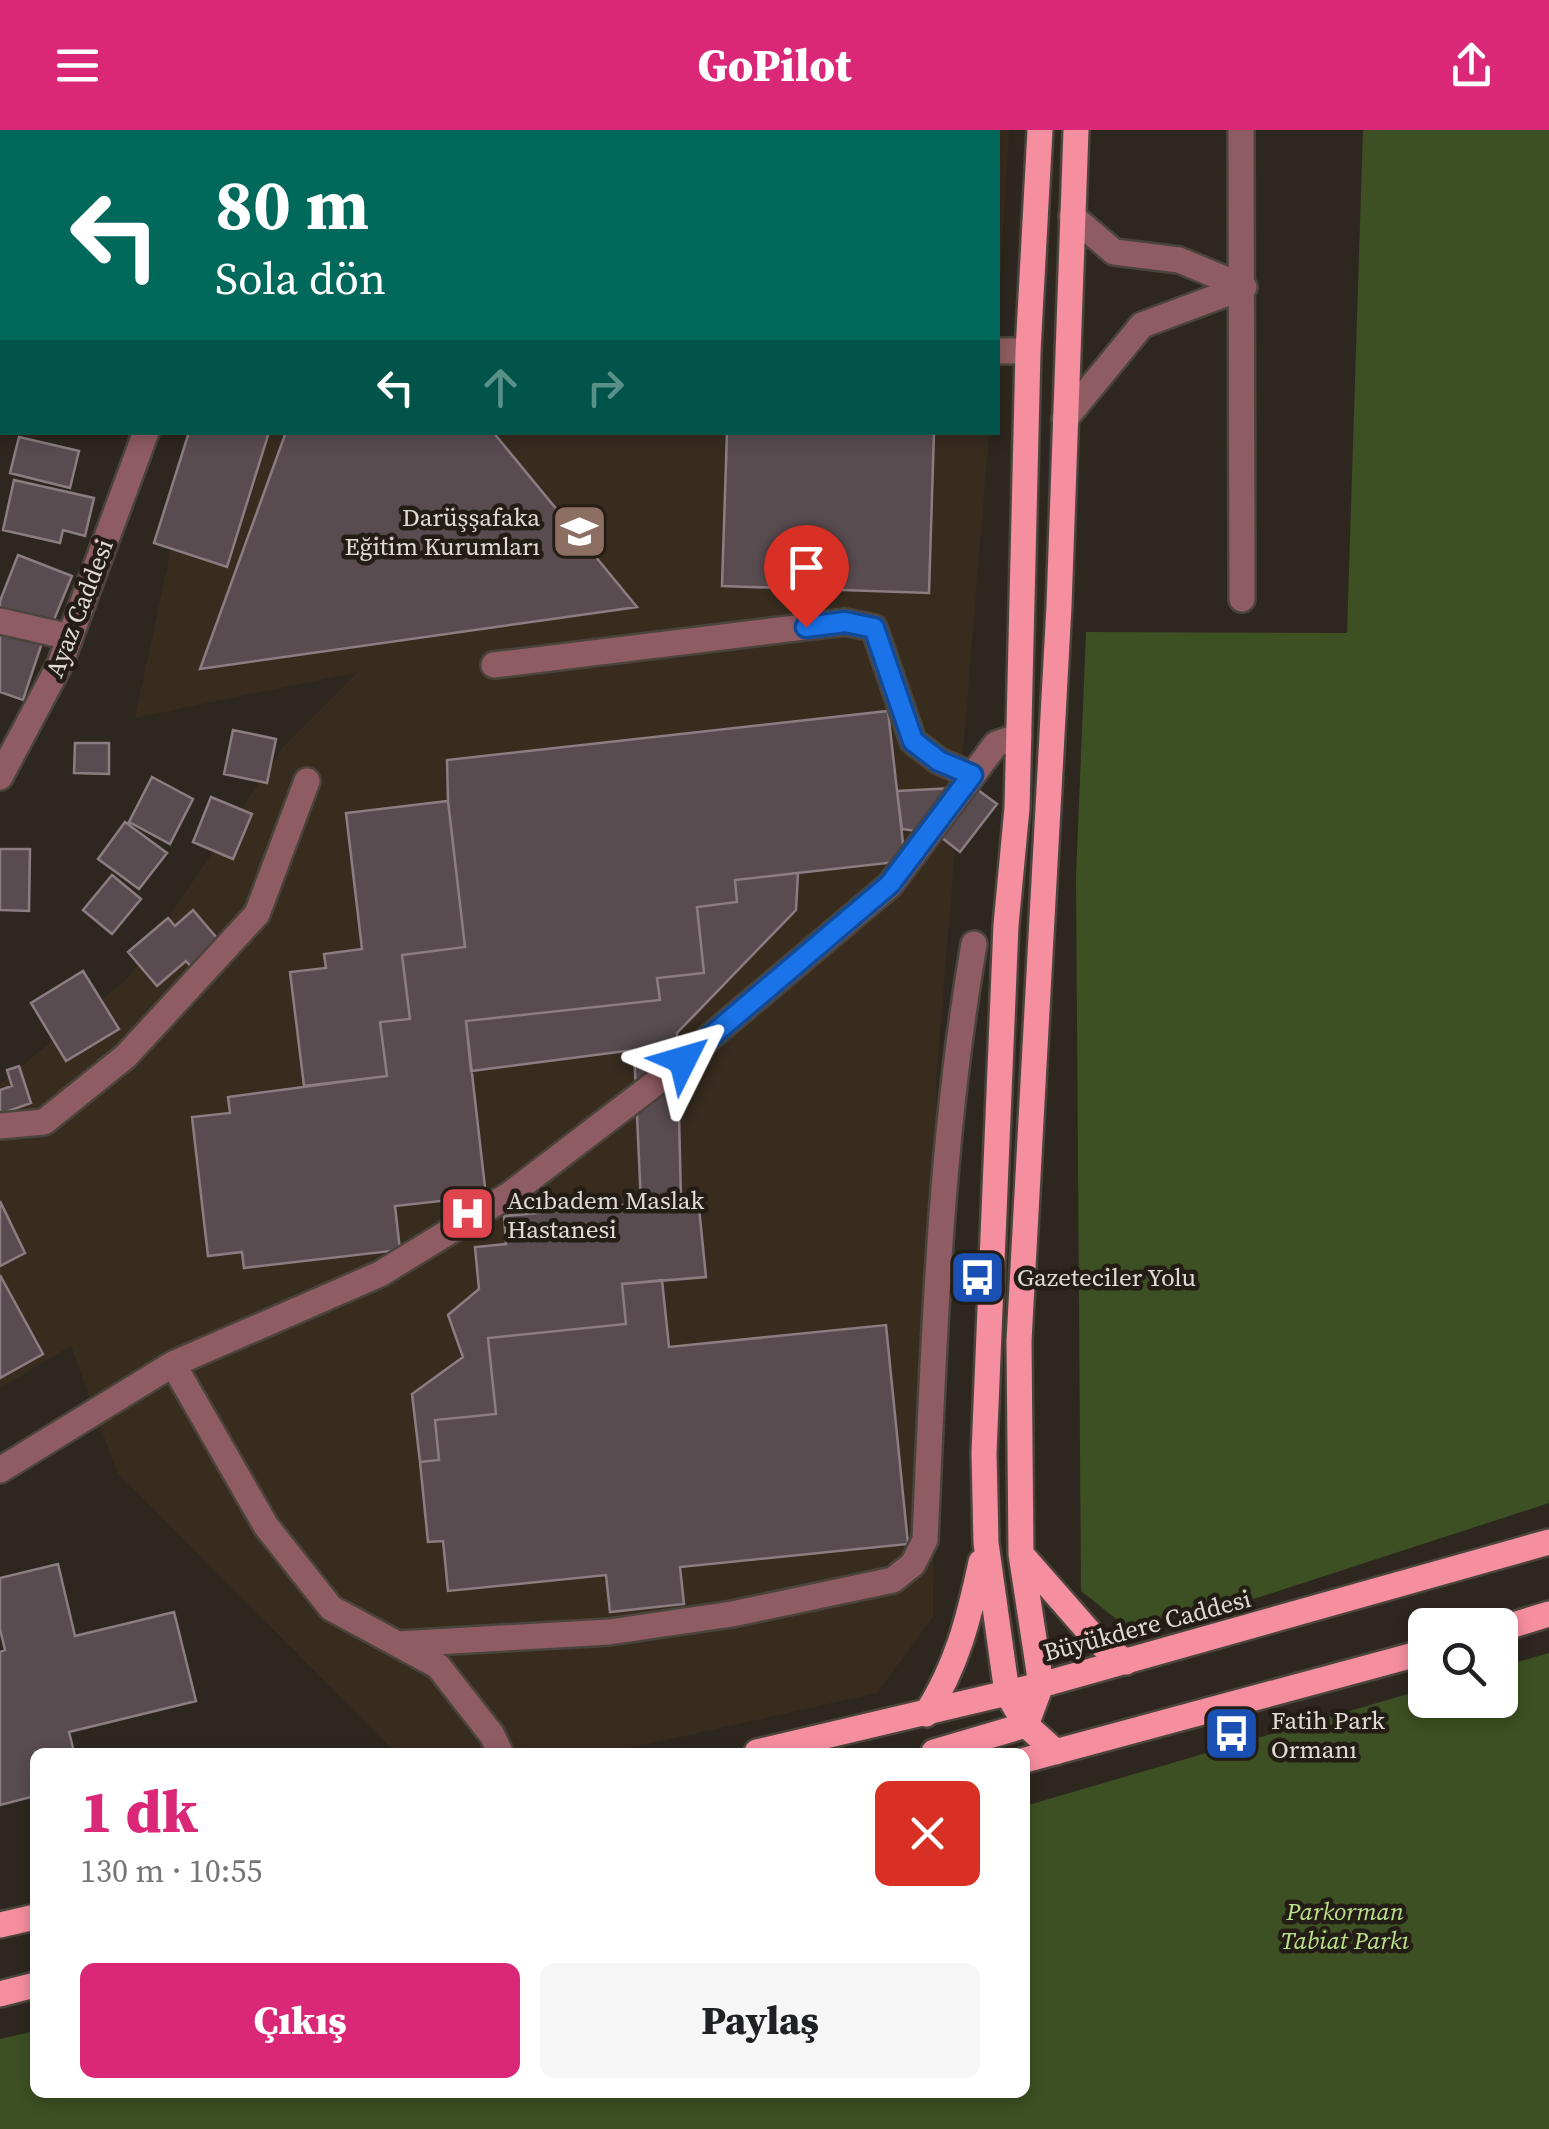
<!DOCTYPE html>
<html lang="tr">
<meta charset="utf-8">
<style>
:root{--surface:#fff;--page:#f6f6f6;--text:#202124;--muted:#757577;--accent:#db2777}
body{margin:0;font-family:"Source Serif 4",serif;background:var(--page);color:var(--text);height:100vh;display:flex;flex-direction:column;font-size:38px;white-space:nowrap}
*{box-sizing:border-box;margin:0}
p{font-size:32px;color:var(--muted)}
.icon{flex:none;width:55px;height:55px;fill:none;stroke:currentColor;stroke-width:2;stroke-linecap:round;stroke-linejoin:round}
.map{position:relative;flex:1;overflow:hidden}
.panel{position:absolute;left:30px;top:1618px;width:1000px;height:350px;display:flex;flex-direction:column;background:var(--surface);border-radius:15px;box-shadow:0 5px 15px #0003}
.panel>*{flex:none}
.banner{position:absolute;left:0px;top:0px;width:1000px;height:305px;box-shadow:0 5px 15px #0003;background:#00695c;color:#fff;overflow:hidden}
.tools{position:absolute;left:1408px;top:1478px;display:grid;gap:20px}
.tools a{display:grid;place-items:center;width:110px;height:110px;border-radius:15px;background:var(--surface);box-shadow:0 5px 15px #0003;font-size:50px}
.pin{position:absolute;display:grid;place-items:center;width:85px;height:85px;color:#fff;margin:-102px -42px;border-radius:50% 50% 50% 0;rotate:-45deg;box-shadow:0 0 10px #0007}
.pin .icon{rotate:45deg}
.me{position:absolute;width:110px;margin:-55px;rotate:50deg;stroke-linejoin:round;filter:drop-shadow(0 0 8px #0008)}
.turn{display:flex;align-items:center;gap:35px;height:210px;padding:0 50px;font-size:45px}
.turn .icon{width:130px;height:130px;stroke-width:2.5}
.turn b{display:block;font-size:70px;line-height:85px}
.lanes{display:flex;align-items:center;height:95px;padding:0 50px;background:#0003;justify-content:center;gap:50px;direction:ltr}
.lanes .off{opacity:.35}
.round{display:grid;place-items:center;flex:none;width:105px;height:105px;border-radius:15px;background:var(--page)}
.summary{display:flex;align-items:center;justify-content:space-between;height:170px;padding:0 50px}
h1{font-size:60px;font-weight:800;line-height:75px;color:var(--accent)}
.primary-button{display:flex;gap:20px;margin-top:auto;padding:20px 50px}
.primary-button a{flex:1;height:115px;border-radius:15px;background:var(--accent);color:#fff;font-size:40px;font-weight:800;line-height:115px;text-align:center}
.primary-button a+a{background:var(--page);color:var(--text)}
header{display:flex;justify-content:space-between;align-items:center;height:130px;padding:0 50px;background:var(--accent);color:#fff;font-size:45px;font-weight:800}
.map>svg:first-child{display:block}
.built{fill:#382c1f}
.green{fill:#3d5023}
.building{fill:#594c51;stroke:#8b7d82;stroke-width:2.5}
.lines{fill:none;stroke-linecap:round;stroke-linejoin:round}
.minor-casing{stroke:#4a443c;stroke-width:30}
.major-casing{stroke:#4a443c;stroke-width:30}
.minor{stroke:#8f5c63;stroke-width:25}
.major{stroke:#f58e9e;stroke-width:25}
.route-casing{stroke:#114b97;stroke-width:25}
.route{stroke:#1a73e8;stroke-width:18}
.labels{text-anchor:middle;dominant-baseline:central;stroke-width:9;stroke-linejoin:round;paint-order:stroke}
.poi-label{font-size:25px;fill:#e0dbd6;stroke:#241d15;text-anchor:start}
.street-label{font-size:25px;fill:#e0dbd6;stroke:#241d15}
.park-label{font-size:25px;font-style:italic;fill:#bae18c;stroke:#241d15}
</style>
<header><svg class="icon" aria-label="menu" viewBox="0 0 24 24"><path d="M4 6h16M4 12h16M4 18h16"/></svg>GoPilot<svg class="icon" aria-label="share" viewBox="0 0 24 24"><path d="M12 15V3M7 8l5-5 5 5M5 13v7h14v-7"/></svg></header>
<div class="map">
<svg width="1549" height="1999" viewBox="0 0 1549 1999">
<rect width="100%" height="100%" fill="#2e271f"/>
<path class="built" d="M 224,0 L 1009,0 L 998,187 L 998,2 Z
M 196,303 L 989,303 L 936,952 L 933,1487 L 877,1563 L 612,1622 L 395,1622 L 117,1342 L 71,1216 L 0,1258 L 0,954 L 128,848 L 283,617 L 358,542 L 135,588 Z"/>
<path class="green" d="M 1363,0 L 1549,0 L 1549,1373 L 1260,1467 L 1129,1499 L 1081,1461 L 1076,747 L 1086,502 L 1347,503 Z
M 1549,1523 L 1549,1999 L 0,1999 L 0,1909 L 35,1901 L 35,1962 L 1025,1962 L 1025,1676 L 1425,1559 L 1425,1570 L 1500,1570 L 1500,1537 Z"/>
<path class="building" d="M 2,83 L 2,156 L 0,155 Z
M 189,302 L 269,302 L 227,437 L 154,413 Z
M 286,302 L 493,302 L 637,477 L 200,539 Z
M 727,302 L 934,302 L 929,463 L 722,456 Z
M 19,307 L 79,321 L 70,358 L 10,343 Z
M 14,350 L 94,368 L 85,406 L 63,400 L 60,413 L 3,400 Z
M 18,425 L 72,446 L 49,502 L 0,483 L 0,471 Z
M 0,497 L 44,507 L 23,570 L 0,562 Z
M 888,581 L 905,731 L 735,750 L 737,772 L 697,777 L 704,843 L 657,848 L 660,870 L 466,891 L 486,1066 L 395,1076 L 400,1120 L 244,1138 L 242,1122 L 208,1126 L 192,987 L 230,983 L 228,967 L 387,946 L 380,892 L 410,889 L 402,825 L 465,817 L 448,671 L 447,630 Z
M 233,600 L 276,609 L 267,653 L 224,644 Z
M 75,613 L 109,613 L 109,644 L 74,643 Z
M 152,647 L 193,669 L 170,714 L 129,692 Z
M 974,657 L 997,674 L 960,722 L 937,704 L 902,699 L 897,661 Z
M 211,667 L 252,684 L 233,729 L 193,712 Z
M 448,671 L 465,817 L 402,825 L 410,889 L 380,892 L 387,946 L 304,956 L 290,842 L 326,838 L 324,824 L 362,819 L 346,683 Z
M 125,692 L 167,723 L 139,759 L 98,729 Z
M 0,719 L 30,719 L 29,781 L 0,780 Z
M 798,743 L 796,780 L 677,903 L 681,1069 L 641,1073 L 634,920 L 471,941 L 466,891 L 660,870 L 657,848 L 704,843 L 697,777 L 737,772 L 735,750 Z
M 112,745 L 141,769 L 112,804 L 83,780 Z
M 193,780 L 223,815 L 194,840 L 186,831 L 157,856 L 128,822 L 168,788 L 175,796 Z
M 83,841 L 119,899 L 66,931 L 31,873 Z
M 19,936 L 31,973 L 0,984 L 0,960 L 12,956 L 7,940 Z
M 698,1068 L 706,1147 L 622,1154 L 626,1194 L 488,1208 L 496,1284 L 435,1290 L 439,1330 L 420,1332 L 412,1264 L 463,1227 L 448,1185 L 479,1159 L 475,1117 L 506,1114 L 504,1086 Z
M 0,1071 L 25,1123 L 0,1136 Z
M 0,1145 L 43,1224 L 0,1248 Z
M 662,1150 L 669,1217 L 886,1195 L 908,1414 L 680,1437 L 684,1474 L 610,1482 L 606,1445 L 448,1461 L 443,1411 L 428,1412 L 420,1332 L 439,1330 L 435,1290 L 496,1284 L 488,1208 L 626,1194 L 622,1154 Z
M 58,1434 L 75,1506 L 174,1482 L 196,1571 L 69,1602 L 74,1622 L 35,1622 L 35,1666 L 0,1675 L 0,1522 L 5,1520 L 0,1499 L 0,1448 Z"/>
<g class="lines">
<defs>
<path id="minor" d="M 192,0 L 193,2
M 1241,0 L 1242,469
M 998,221 L 1028,221
M 0,241 L 2,241
M 1065,289 L 1142,195 L 1244,157 L 1179,130 L 1114,122 L 1072,86
M 0,491 L 70,507
M 494,535 L 845,492 L 874,498 L 913,611 L 939,631 L 972,645
M 0,647 L 60,534 L 146,302
M 0,996 L 44,992 L 126,926 L 257,784 L 307,651
M 173,1234 L 266,1396 L 331,1478 L 438,1536 L 492,1605 L 500,1622
M 0,1340 L 173,1234 L 380,1144 L 509,1065 L 653,955 L 890,755 L 996,614 L 1019,606
M 398,1514 L 609,1502 L 732,1484 L 893,1450 L 913,1434 L 925,1410 C 934,1212 940,1010 974,814"/>
<path id="major" d="M 1040,0 L 1028,221 L 1017,678 L 1006,795 L 984,1323 L 986,1413 L 1007,1563 L 1026,1595 L 1056,1622
M 1021,1424 L 1098,1512 L 1126,1532
M 1500,1499 L 1549,1484
M 926,1584 C 957,1536 969,1488 981,1432
M 757,1622 L 1041,1555 L 1549,1412
M 934,1622 L 1026,1595 L 1041,1555 L 1021,1424 L 1019,1211 L 1059,476 L 1076,0
M 1025,1630 L 1425,1522
M 0,1795 L 35,1787
M 0,1864 L 35,1855"/>
</defs>
<use href="#minor" class="minor-casing"/>
<use href="#major" class="major-casing"/>
<use href="#minor" class="minor"/>
<use href="#major" class="major"/>
</g>
<g class="lines">
<defs>
<path id="route" d="M 683,930 L 890,754 L 972,645 L 939,631 L 913,611 L 874,498 L 845,492 L 806,497"/>
</defs>
<use href="#route" class="route-casing"/>
<use href="#route" class="route"/>
</g>
<defs>
<symbol id="school-square" viewBox="-11 -11 22 22"><rect x="-9" y="-9" width="18" height="18" rx="4" fill="#8d6e63" stroke="#241d15"/><path d="M0-5L7-2L0 1L-7-2ZM-4 1L0 2.5L4 1V4Q0 6-4 4Z" fill="#fff"/></symbol>
<symbol id="hospital-square" viewBox="-11 -11 22 22"><rect x="-9" y="-9" width="18" height="18" rx="4" fill="#e0444e" stroke="#241d15"/><path d="M-5-5h3v3.5h4V-5h3V5h-3V1.5h-4V5h-3Z" fill="#fff"/></symbol>
<symbol id="bus-square" viewBox="-11 -11 22 22"><rect x="-9" y="-9" width="18" height="18" rx="4" fill="#1a4fb4" stroke="#241d15"/><path d="M-5-6H5V4H4V6H2V4H-2V6H-4V4H-5ZM-3.5-4V0h7V-4ZM-3.5 1.2v1.5H-2V1.2ZM2 1.2v1.5H3.5V1.2Z" fill="#fff"/></symbol>
</defs>
<g fill-rule="evenodd">
<use href="#school-square" x="548" y="370" width="63" height="63"/>
<use href="#hospital-square" x="436" y="1052" width="63" height="63"/>
<use href="#bus-square" x="946" y="1116" width="63" height="63"/>
<use href="#bus-square" x="1200" y="1572" width="63" height="63"/>
</g>
<g class="labels">
<g class="poi-label">
<text x="540" y="387" text-anchor="end">Darüşşafaka<tspan x="540" dy="29">Eğitim Kurumları</tspan></text>
<text x="507" y="1070">Acıbadem Maslak<tspan x="507" dy="29">Hastanesi</tspan></text>
<text x="1017" y="1147">Gazeteciler Yolu</text>
<text x="1271" y="1590">Fatih Park<tspan x="1271" dy="29">Ormanı</tspan></text>
</g>
<g class="street-label">
<text transform="translate(79 478) rotate(-69)">Ayaz Caddesi</text>
<text transform="translate(1147 1495) rotate(-15)">Büyükdere Caddesi</text>
</g>
<g class="park-label">
<text x="1345" y="1781">Parkorman<tspan x="1345" dy="29">Tabiat Parkı</tspan></text>
</g>
</g>
</svg>
<div class="tools">
<a><svg class="icon" aria-label="search" viewBox="0 0 24 24"><circle cx="10" cy="10" r="6"/><path d="M15 15l6 6"/></svg></a>
</div>
<div class="pin" style="left:806px;top:497px;background:#d93025"><svg class="icon" aria-label="arrive" viewBox="0 0 24 24"><path d="M6 21V4h12l-3 4 3 4H6"/></svg></div>
<svg class="me" style="left:683px;top:930px" viewBox="-20 -20 40 40"><path d="M0-17L14 15 0 8-14 15z" fill="#1a73e8" stroke="#fff" stroke-width="4"/></svg>
<div class="banner">
<div class="turn"><svg class="icon" aria-label="left" viewBox="0 0 24 24"><path d="M17 20v-9H6M10 6l-5 5 5 5"/></svg><div><b>80 m</b>Sola dön</div></div>
<div class="lanes"><svg class="icon" aria-label="left" viewBox="0 0 24 24"><path d="M17 20v-9H6M10 6l-5 5 5 5"/></svg><svg class="icon off" aria-label="ahead" viewBox="0 0 24 24"><path d="M12 20V5M6 11l6-6 6 6"/></svg><svg class="icon off" aria-label="right" viewBox="0 0 24 24"><path d="M7 20v-9h11M14 6l5 5-5 5"/></svg></div>
</div>
<section class="panel">
<div class="summary"><div><h1>1 dk</h1><p>130 m · 10:55</p></div><a class="round" style="background:#d93025;color:#fff"><svg class="icon" aria-label="close" viewBox="0 0 24 24"><path d="M6 6l12 12M18 6L6 18"/></svg></a></div>
<div class="primary-button"><a>Çıkış</a><a>Paylaş</a></div>
</section>
</div>
